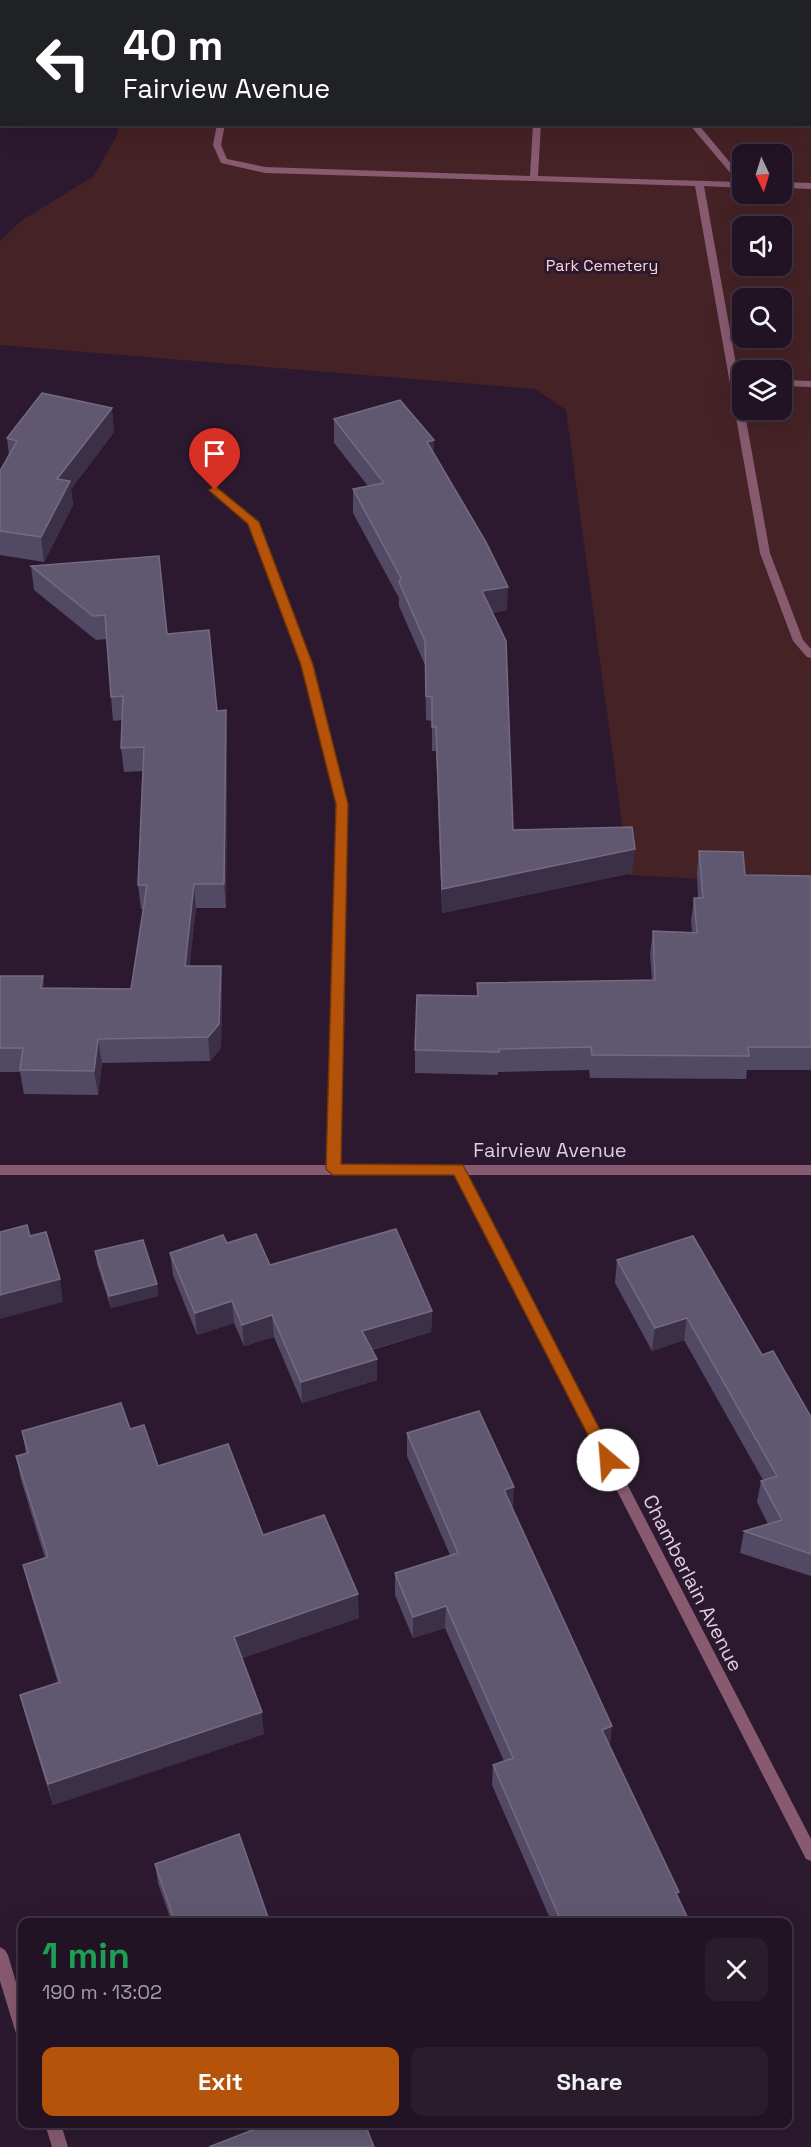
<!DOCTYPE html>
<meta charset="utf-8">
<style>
:root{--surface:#211323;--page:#291c2b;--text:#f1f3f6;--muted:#a29ea6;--line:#3e3241;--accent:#b45309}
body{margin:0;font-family:"Space Grotesk",sans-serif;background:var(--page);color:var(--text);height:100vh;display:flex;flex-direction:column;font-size:22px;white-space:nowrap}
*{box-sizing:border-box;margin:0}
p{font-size:20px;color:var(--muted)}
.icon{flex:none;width:33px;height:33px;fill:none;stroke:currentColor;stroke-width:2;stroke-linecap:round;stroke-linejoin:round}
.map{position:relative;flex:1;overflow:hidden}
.sheet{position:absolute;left:18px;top:1918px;width:774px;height:210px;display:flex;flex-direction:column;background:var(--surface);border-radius:12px;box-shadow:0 6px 24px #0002,0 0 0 2px var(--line)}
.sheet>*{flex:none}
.top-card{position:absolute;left:0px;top:0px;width:812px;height:126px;box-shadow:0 6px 24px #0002,0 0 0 2px var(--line);background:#202124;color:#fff;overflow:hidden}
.needle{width:39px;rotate:176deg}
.tools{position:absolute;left:732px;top:144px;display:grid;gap:12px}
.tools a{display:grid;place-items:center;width:60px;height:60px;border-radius:12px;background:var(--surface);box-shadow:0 6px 24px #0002,0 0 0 2px var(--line);font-size:30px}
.pin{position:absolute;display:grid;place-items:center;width:51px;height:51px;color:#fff;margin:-62px -26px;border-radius:50% 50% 50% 0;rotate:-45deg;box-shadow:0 0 6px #0007}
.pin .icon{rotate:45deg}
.me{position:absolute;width:66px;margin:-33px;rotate:333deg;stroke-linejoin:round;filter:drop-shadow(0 0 4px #0008)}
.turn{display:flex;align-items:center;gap:21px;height:126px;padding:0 24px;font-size:27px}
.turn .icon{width:78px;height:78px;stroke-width:2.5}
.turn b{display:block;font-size:42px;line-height:51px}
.round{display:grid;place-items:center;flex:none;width:63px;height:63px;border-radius:12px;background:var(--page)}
.summary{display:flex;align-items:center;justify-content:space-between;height:102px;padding:0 24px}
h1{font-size:36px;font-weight:700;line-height:45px;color:#1e9e55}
.action{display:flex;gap:12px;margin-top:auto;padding:12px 24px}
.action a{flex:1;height:69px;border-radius:12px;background:var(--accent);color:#fff;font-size:24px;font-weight:700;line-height:69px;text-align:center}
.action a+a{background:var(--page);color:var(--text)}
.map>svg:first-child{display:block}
.green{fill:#452225;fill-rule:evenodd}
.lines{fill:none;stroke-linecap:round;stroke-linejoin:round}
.lane{fill:#875a70;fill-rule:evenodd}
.street{fill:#875a70;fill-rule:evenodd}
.wall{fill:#524a64}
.shaded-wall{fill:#3c3049}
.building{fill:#605871;stroke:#746b82;stroke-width:1.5}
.route{fill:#b45309;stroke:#753606;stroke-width:1.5}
.labels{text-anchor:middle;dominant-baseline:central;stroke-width:6;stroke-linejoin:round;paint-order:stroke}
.far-park-label{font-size:16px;fill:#fcd3d5;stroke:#2c192f}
.street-label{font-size:20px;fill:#ddd0de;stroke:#2c192f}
</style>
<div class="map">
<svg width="811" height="2147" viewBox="0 0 811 2147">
<rect width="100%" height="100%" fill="#2c192f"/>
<path class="green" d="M 166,0 L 811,0 L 811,885 L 629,875 L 566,410 L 535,389 L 0,345 L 0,241 L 21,221 L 94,176 L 116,137 L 119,125 L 810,124 L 810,2 ZM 742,154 L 782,154 L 782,194 L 742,194 ZM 742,226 L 782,226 L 782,266 L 742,266 ZM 742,298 L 782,298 L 782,338 L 742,338 ZM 742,370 L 782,370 L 782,410 L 742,410 Z"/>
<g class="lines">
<path class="lane" d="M 246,0 L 254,0 L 254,2 L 246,2 Z
M 546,0 L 554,0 L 545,2 Z
M 586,0 L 594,0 L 595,2 L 587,2 Z
M 761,0 L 769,0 L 770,2 L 762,2 Z
M 810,50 L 811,50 L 811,55 L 810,55 Z
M 217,124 L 225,124 L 221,145 L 227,159 L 265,167 L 530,176 L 533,124 L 541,124 L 538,176 L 738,182 L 689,124 L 698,124 L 742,177 L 742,188 L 704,186 L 770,553 L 803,640 L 811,649 L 811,658 L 807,657 L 793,641 L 760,553 L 695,186 L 265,173 L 221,163 L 213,145 Z
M 782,182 L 811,183 L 811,189 L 782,188 Z
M 782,380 L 811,381 L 811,387 L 782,386 Z"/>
<path class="street" d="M 215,487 L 258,522 L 312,665 L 347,804 L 339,1165 L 811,1165 L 811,1175 L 467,1175 L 811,1839 L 811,1861 L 806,1859 L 455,1175 L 0,1175 L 0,1165 L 327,1165 L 337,804 L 302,665 L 249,523 L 212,492 L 210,490 Z
M 0,1947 L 5,1950 L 8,1955 L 22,2003 L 22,2035 L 16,2033 L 14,2027 L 0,1981 Z
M 45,2124 L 61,2124 L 68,2147 L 52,2147 Z"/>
</g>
<path class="wall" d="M 334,419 L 434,440 L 433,453 L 507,610 L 492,613 L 513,830 L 632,873 L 442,913 L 436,751 L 432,751 L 432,721 L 426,720 L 425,665 L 399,606 L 399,598 L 353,513 L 353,489 L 368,486 L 334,443 Z
M 114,432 L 71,489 L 73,505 L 44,562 L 0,555 L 0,471 L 9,455 L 7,438 Z
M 31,566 L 167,634 L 217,711 L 227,734 L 226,908 L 196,908 L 189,966 L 221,966 L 222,990 L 221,1048 L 210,1061 L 102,1063 L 98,1095 L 24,1094 L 20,1072 L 0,1072 L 0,976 L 45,988 L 131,989 L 143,909 L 141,909 L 138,885 L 143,771 L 124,772 L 121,748 L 122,720 L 113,721 L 111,697 L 107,639 L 96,640 L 34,590 Z
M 699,851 L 745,875 L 811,876 L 811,1070 L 747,1070 L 746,1079 L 590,1078 L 589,1070 L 498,1072 L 498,1075 L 415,1073 L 415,1050 L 477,996 L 477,983 L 652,980 L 650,954 L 653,931 L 692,932 L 691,921 L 694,898 L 698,898 L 697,874 Z
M 227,1243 L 270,1265 L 432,1311 L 431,1332 L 372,1350 L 377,1359 L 377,1380 L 302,1403 L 274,1337 L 244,1346 L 234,1323 L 197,1335 L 173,1275 L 170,1253 Z
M 95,1251 L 157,1284 L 158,1296 L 111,1308 L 97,1264 Z
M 617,1260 L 762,1355 L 811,1417 L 811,1576 L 740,1553 L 744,1531 L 768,1524 L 757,1502 L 761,1481 L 763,1480 L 684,1340 L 652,1351 L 615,1283 Z
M 130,1429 L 158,1466 L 263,1535 L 359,1618 L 242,1658 L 264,1734 L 53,1805 L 26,1718 L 20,1695 L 58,1683 L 29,1588 L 23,1565 L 45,1558 L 21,1480 L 16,1456 L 26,1453 L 22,1431 Z
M 407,1433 L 513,1509 L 610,1746 L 690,1923 L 552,1923 L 492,1785 L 493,1765 L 504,1761 L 445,1628 L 413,1638 L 395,1595 L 395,1573 L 450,1555 L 407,1456 Z
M 155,1864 L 270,1923 L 172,1923 L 158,1883 Z"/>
<path class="shaded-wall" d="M 112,408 L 114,432 L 71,489 L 73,505 L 44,562 L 41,537 L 57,479 Z
M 434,440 L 433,464 L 427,442 Z
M 508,587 L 507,610 L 481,615 L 482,591 Z
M 226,710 L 227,734 L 226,908 L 224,884 Z
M 635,849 L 632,873 L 442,913 L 442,889 Z
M 194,884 L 196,908 L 187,990 L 185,966 Z
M 221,966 L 222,990 L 221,1048 L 210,1061 L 208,1037 Z
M 43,976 L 46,1000 L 41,988 Z
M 98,1039 L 102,1063 L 98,1095 L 94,1071 Z
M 60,1279 L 63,1302 L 0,1319 L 0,1295 Z
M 157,1284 L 158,1296 L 111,1308 L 109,1296 Z
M 232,1301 L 234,1323 L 197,1335 L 195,1313 Z
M 432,1311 L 431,1332 L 362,1352 L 362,1331 Z
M 272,1315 L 274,1337 L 244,1346 L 242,1325 Z
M 687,1318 L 684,1340 L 652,1351 L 655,1328 Z
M 377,1359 L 377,1380 L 302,1403 L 301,1382 Z
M 514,1487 L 513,1509 L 502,1512 L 504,1490 Z
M 358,1594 L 359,1618 L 236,1660 L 234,1637 Z
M 446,1606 L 445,1628 L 413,1638 L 413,1617 Z
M 262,1712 L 264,1734 L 53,1805 L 48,1784 Z
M 612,1726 L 610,1746 L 602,1730 Z"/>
<path class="building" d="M 42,393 L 112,408 L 57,479 L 70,481 L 41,537 L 0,531 L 0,471 L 17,441 L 7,438 Z
M 400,400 L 434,440 L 427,442 L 486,542 L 508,587 L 482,591 L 506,641 L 513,830 L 632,827 L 635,849 L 442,889 L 436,727 L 432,727 L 432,697 L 426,696 L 425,641 L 399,582 L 401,578 L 353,489 L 384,483 L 334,419 Z
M 159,556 L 167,634 L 209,630 L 217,711 L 226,710 L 224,884 L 194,884 L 185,966 L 221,966 L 219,1024 L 208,1037 L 98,1039 L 94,1071 L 20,1070 L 23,1048 L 0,1048 L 0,976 L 43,976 L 41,988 L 131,989 L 147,885 L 138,885 L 144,747 L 121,748 L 123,696 L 111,697 L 105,615 L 93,616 L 31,566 Z
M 699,851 L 743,852 L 745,875 L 811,876 L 811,1047 L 748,1047 L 749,1056 L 592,1055 L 591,1047 L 499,1049 L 499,1052 L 415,1050 L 417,995 L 478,996 L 477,983 L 655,980 L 653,931 L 697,933 L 694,898 L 703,898 Z
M 27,1225 L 30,1236 L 46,1232 L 60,1279 L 0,1295 L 0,1232 Z
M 396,1229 L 432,1311 L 362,1331 L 377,1359 L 301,1382 L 272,1315 L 242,1325 L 232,1301 L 195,1313 L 170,1253 L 223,1235 L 227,1243 L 256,1234 L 270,1265 Z
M 693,1236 L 762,1355 L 773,1351 L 811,1417 L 811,1554 L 744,1531 L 782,1520 L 761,1481 L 777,1476 L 687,1318 L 655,1328 L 617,1260 Z
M 143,1240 L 157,1284 L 109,1296 L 95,1251 Z
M 121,1403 L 130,1429 L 144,1425 L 158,1466 L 228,1444 L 263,1535 L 324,1515 L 358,1594 L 234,1637 L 262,1712 L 48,1784 L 20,1695 L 60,1682 L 23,1565 L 48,1557 L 16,1456 L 28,1453 L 22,1431 Z
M 479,1411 L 514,1487 L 504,1490 L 612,1726 L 602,1730 L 679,1892 L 676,1893 L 690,1923 L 562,1923 L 493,1765 L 513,1758 L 446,1606 L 413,1617 L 395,1573 L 458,1553 L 407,1433 Z
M 239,1834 L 270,1923 L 175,1923 L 155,1864 Z
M 268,2124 L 365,2124 L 374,2147 L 209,2147 Z"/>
<path class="route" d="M 215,486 L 259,522 L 313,665 L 348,804 L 341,1164 L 463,1165 L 613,1455 L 616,1460 L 613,1464 L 608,1466 L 603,1464 L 454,1175 L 333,1175 L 326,1169 L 336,804 L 301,665 L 248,524 L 211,492 L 209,490 Z"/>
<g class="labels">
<g class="far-park-label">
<text x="602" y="265">Park Cemetery</text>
</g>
<g class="street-label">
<text x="550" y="1150">Fairview Avenue</text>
<text transform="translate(693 1583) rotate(63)">Chamberlain Avenue</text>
</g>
</g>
</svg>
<div class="tools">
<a><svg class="needle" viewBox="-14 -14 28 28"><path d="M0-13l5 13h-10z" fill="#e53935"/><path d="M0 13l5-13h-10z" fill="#a29ea6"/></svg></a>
<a><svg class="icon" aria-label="sound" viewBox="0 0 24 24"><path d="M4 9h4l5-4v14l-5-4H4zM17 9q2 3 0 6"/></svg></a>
<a><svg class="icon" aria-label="search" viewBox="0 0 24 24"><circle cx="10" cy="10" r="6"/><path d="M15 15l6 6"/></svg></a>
<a><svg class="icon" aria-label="layers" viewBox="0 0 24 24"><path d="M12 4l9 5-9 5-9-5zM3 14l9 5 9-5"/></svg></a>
</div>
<div class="pin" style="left:215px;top:490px;background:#d93025"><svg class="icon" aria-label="arrive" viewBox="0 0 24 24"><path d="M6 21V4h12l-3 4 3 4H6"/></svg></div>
<svg class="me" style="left:608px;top:1460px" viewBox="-20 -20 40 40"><circle r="19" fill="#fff"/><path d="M0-13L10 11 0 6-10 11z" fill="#b45309"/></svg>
<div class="top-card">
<div class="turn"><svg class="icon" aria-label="left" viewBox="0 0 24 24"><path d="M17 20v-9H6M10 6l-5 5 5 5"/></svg><div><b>40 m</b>Fairview Avenue</div></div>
</div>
<section class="sheet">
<div class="summary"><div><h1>1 min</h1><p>190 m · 13:02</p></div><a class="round"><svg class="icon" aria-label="close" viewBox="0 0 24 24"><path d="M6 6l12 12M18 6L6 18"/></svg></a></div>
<div class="action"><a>Exit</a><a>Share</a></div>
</section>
</div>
